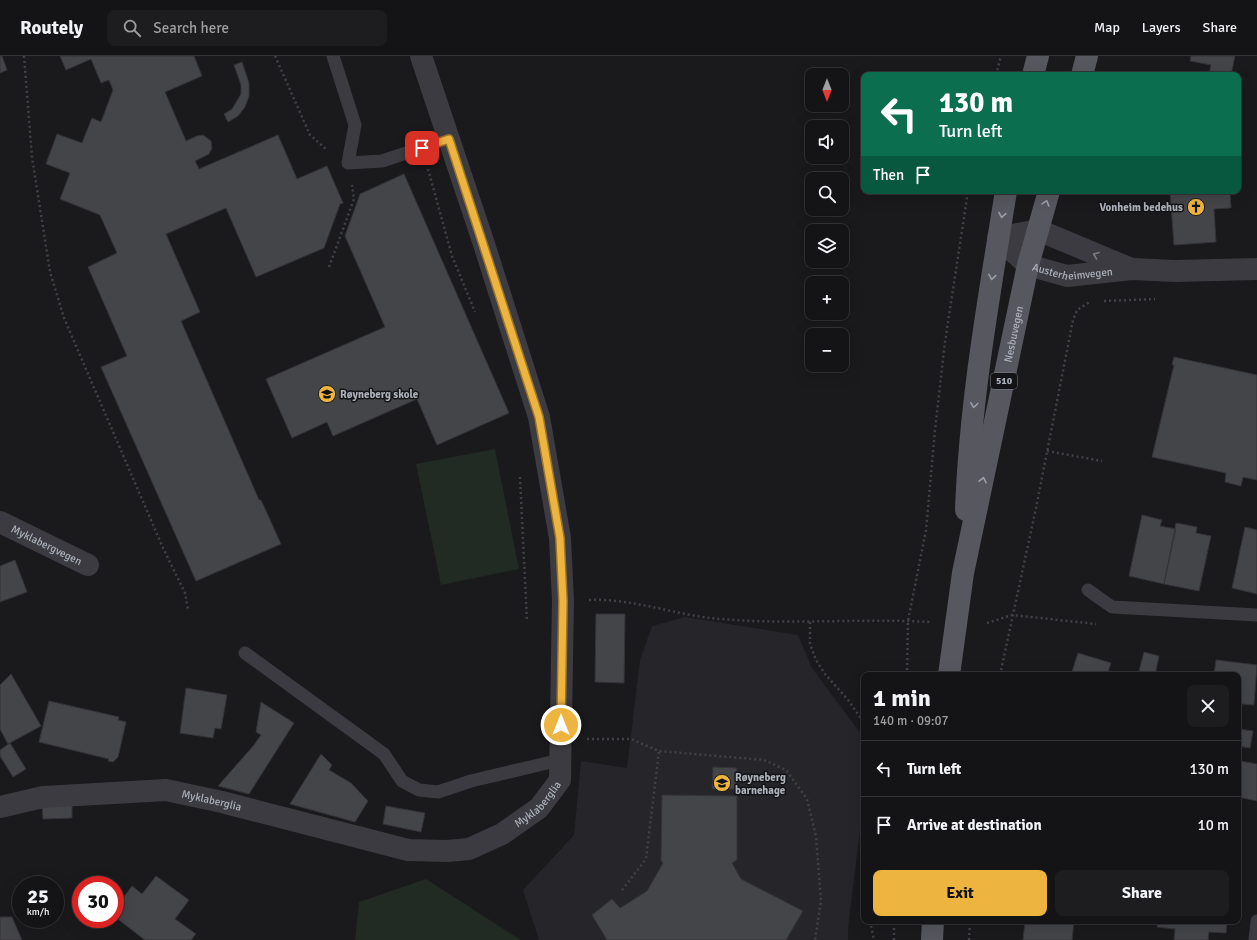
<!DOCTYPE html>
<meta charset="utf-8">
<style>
:root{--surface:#141315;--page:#1d1c1e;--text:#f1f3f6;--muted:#9d9ea0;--line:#333234;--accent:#edb440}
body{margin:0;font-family:Signika,sans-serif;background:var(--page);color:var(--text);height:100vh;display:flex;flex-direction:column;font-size:15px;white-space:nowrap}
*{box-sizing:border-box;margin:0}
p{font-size:13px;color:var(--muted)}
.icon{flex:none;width:22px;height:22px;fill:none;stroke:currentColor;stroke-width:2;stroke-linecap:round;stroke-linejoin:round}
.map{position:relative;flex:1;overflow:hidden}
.drawer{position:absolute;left:861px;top:616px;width:380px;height:252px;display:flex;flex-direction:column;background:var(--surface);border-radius:8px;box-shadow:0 4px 16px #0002,0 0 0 1px var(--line)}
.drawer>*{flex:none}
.top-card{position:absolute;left:861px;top:16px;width:380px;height:122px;border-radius:8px;box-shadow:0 4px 16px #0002,0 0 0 1px var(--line);background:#0b6e4f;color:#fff;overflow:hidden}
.needle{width:26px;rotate:180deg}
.buttons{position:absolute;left:805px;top:12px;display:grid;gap:8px}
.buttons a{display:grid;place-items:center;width:44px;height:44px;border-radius:8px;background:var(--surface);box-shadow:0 4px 16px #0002,0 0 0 1px var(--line);font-size:20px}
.speed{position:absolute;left:12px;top:820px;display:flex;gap:8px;font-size:20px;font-weight:700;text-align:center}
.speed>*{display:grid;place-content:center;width:52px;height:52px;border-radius:50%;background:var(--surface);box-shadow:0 4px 16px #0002,0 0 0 1px var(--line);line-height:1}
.speed small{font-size:10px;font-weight:400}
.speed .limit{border:6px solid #d22;background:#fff;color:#111}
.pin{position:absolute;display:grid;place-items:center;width:34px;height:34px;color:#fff;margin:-17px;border-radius:8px;box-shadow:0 2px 6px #0006}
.me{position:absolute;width:44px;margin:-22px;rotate:0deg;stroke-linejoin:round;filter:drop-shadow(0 0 3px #0008)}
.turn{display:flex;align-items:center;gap:14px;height:84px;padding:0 12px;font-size:18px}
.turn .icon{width:52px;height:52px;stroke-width:2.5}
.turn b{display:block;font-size:28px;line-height:34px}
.then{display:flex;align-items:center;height:38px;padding:0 12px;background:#0003;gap:8px;font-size:15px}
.round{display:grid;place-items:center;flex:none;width:42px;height:42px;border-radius:8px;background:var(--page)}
.headline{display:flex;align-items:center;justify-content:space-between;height:68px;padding:0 12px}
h1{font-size:24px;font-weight:700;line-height:30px}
.primary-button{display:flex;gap:8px;margin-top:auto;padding:8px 12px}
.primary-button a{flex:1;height:46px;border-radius:8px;background:var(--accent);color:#111;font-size:16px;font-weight:700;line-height:46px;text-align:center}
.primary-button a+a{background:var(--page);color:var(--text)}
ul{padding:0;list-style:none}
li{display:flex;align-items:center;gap:12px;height:56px;padding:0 12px;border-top:1px solid var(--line)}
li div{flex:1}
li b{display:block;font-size:15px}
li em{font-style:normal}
header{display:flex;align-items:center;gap:24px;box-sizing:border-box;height:56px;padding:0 20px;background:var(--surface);border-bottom:1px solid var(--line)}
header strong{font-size:19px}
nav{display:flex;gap:22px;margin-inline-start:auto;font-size:14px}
.search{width:280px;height:36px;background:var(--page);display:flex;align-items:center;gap:10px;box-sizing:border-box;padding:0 14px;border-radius:8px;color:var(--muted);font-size:15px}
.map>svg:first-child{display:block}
.built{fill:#262529}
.green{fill:#212a23}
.building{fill:#444549;stroke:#343438}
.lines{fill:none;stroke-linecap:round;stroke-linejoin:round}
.path{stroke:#414248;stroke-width:2.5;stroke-dasharray:2 3;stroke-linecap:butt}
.lane{stroke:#3b3b41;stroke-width:13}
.street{stroke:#3b3b41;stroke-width:22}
.primary{stroke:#57585f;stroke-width:22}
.oneway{stroke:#9b9fa9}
.oneway2{stroke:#797c84}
.route-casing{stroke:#9a752a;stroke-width:10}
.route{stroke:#edb440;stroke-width:7}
.labels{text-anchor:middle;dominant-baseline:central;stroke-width:3;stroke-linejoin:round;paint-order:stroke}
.shield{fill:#141417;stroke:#7e828a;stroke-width:1}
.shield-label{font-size:10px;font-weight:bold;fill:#acb1bb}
.poi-label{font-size:11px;font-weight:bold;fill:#acb1bb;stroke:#141417;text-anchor:start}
.street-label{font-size:11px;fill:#acb1bb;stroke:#141417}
</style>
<header>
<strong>Routely</strong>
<div class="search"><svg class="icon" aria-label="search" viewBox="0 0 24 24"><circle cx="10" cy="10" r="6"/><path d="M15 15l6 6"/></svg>Search here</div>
<nav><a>Map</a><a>Layers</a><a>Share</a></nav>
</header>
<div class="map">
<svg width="1257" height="884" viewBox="0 0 1257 884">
<rect width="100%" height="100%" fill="#1a191c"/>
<path class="built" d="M 685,561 L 798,579 L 812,612 L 864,682 L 864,742 L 848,872 L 848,884 L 539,884 L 523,834 L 574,779 L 581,705 L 627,712 L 640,604 L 652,570 Z"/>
<path class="green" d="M 495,393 L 519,513 L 441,529 L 416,408 Z
M 426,823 L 521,884 L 355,884 L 359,846 Z"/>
<path class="building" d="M 0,0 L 2,0 L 7,14 L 0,17 Z
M 60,0 L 194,0 L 202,20 L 165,36 L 186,85 L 197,80 L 203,79 L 211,85 L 212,92 L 209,98 L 195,105 L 199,113 L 278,79 L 297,123 L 327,110 L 343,147 L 340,148 L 324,192 L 256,221 L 226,152 L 166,178 L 200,256 L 181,265 L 259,444 L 261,444 L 281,488 L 196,525 L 101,311 L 127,300 L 88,211 L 117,197 L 100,159 L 60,143 L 70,117 L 46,108 L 57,78 L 82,87 L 92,62 L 101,66 L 113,34 L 109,24 L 101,27 L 91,3 L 66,14 Z
M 1191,0 L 1235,0 L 1231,19 L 1209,19 L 1211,9 L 1190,5 Z
M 242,6 L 249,27 L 249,40 L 245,51 L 238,60 L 228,66 L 224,58 L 232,53 L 241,38 L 241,29 L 234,9 Z
M 404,118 L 509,357 L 437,389 L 417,343 L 333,380 L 327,366 L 292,382 L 266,323 L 385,271 L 345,180 L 360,138 Z
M 1170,135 L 1230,135 L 1231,152 L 1214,153 L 1216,186 L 1174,189 Z
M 1174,301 L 1257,319 L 1257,424 L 1243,421 L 1241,430 L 1225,426 L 1226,417 L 1152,401 L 1174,309 L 1172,309 Z
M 1142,459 L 1162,464 L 1160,470 L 1176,473 L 1164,528 L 1129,520 Z
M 1176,467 L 1197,471 L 1196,477 L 1211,480 L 1199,535 L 1164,528 Z
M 1245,471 L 1257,474 L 1257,538 L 1232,532 Z
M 15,504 L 27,536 L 0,546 L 0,510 Z
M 596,558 L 625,558 L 624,627 L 595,626 Z
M 1144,596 L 1159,600 L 1155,619 L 1138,619 Z
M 1078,597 L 1111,607 L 1107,619 L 1071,619 Z
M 1216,604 L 1257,609 L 1254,649 L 1242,648 L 1241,655 L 1238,655 L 1238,619 L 1214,619 Z
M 11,618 L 41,670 L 8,688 L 0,673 L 0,629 Z
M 186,632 L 227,639 L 221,673 L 215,672 L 213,682 L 180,677 Z
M 49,645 L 119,661 L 118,664 L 126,666 L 118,701 L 113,706 L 108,705 L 109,703 L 39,686 Z
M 261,646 L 294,667 L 249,738 L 218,730 L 254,689 L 261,679 L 256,676 Z
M 1238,673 L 1253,675 L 1250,692 L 1238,690 Z
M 10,687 L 26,713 L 13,721 L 0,700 L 0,694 Z
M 321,698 L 332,709 L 329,714 L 351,727 L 368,745 L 355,766 L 290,748 Z
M 1240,705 L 1257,708 L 1257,745 L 1238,741 L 1238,718 Z
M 713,711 L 737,712 L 736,733 L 712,733 Z
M 662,739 L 737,740 L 737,804 L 732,807 L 741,823 L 803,855 L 786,884 L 607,884 L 592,859 L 612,843 L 620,852 L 647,835 L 663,807 L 661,804 Z
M 72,747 L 72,762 L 43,763 L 42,748 Z
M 386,750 L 425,757 L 421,776 L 383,768 Z
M 156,820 L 189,844 L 175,863 L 196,878 L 191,884 L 145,884 L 115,861 L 115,853 L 132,830 L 142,838 Z
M 0,861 L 12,861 L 22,884 L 0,884 Z
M 1025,865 L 1074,865 L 1072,884 L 1023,884 Z
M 1158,865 L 1227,865 L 1226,877 L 1209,876 L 1208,884 L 1174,884 L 1175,873 L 1157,871 Z"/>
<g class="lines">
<path class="path" d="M 24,0 L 32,101 L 50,216 L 64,262 L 163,492 L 185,537 L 188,554
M 275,0 L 310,79 L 327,94
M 996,19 L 1001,0
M 428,113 L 452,200 L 475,256
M 329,211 L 354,143 L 352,129
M 1104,245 L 1155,243
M 1047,395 L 1102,405
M 520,421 L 527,566
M 589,544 C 634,542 677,560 721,563 C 791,569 861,562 930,566
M 810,566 L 810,588 L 816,604 L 825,618 L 849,645 L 864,667
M 987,567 L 1012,559 L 1096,568
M 907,619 L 908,565 L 926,474 L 935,374 L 945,286 L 968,135
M 1000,619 L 1036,452 L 1073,264 L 1077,254 L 1091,245
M 587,683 L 631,683 L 659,695 L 764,704 L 786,714 L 807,743 L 816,780 L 821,845 L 815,884
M 622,834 L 646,803 L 659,695
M 870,865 L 874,884
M 894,884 L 894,865
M 969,884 L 970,865"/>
<path class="lane" d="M 333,0 L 355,69 L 348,107 L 382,105 L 449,83
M 1088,534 L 1112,551 L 1257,559
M 245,597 L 384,698 L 402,725 L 419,734 L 438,736 L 471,725 L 560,704
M 1255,884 L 1257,865"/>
<g class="street">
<path id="s1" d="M 998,182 L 1028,209 L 1067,220 L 1132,213 L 1175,215 L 1257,213"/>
<path d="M 998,182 L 1038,174 L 1129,212"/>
<path id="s2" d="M 0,466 L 88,509"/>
<path id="s3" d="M 0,751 L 43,741 L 166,734 L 222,746 L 408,794 L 447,795 L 469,793 L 502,778 L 539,752 L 560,724 L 563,545 L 560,482 L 539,361 L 483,185 L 421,0"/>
</g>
<g class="primary">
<path d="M 1033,19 L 1038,0"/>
<path d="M 1082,19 L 1087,0"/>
<path d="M 966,454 C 970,346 989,241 1006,135"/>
<path id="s4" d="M 949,619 L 963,517 L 1028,209 L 1049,135"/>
<path d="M 932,884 L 933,865"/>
</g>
</g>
<defs><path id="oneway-chevron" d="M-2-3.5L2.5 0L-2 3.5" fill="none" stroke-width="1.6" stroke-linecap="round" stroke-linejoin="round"/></defs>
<g class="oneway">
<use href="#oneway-chevron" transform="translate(1046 147) rotate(-74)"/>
<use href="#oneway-chevron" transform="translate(1002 159) rotate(99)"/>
<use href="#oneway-chevron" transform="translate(992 221) rotate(99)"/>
<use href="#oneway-chevron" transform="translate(974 349) rotate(97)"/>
<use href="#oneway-chevron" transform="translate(983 424) rotate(-78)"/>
</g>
<use class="oneway2" href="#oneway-chevron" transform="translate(1096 199) rotate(-158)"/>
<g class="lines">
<defs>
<path id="route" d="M 422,92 L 449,83 L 539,361 L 560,482 L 563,545 L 561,669"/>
</defs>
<use href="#route" class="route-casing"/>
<use href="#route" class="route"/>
</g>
<defs>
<symbol id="church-disc" viewBox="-11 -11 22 22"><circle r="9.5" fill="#edb440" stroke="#141417"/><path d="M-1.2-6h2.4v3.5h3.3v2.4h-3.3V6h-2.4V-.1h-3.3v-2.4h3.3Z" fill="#111"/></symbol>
<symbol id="school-disc" viewBox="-11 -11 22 22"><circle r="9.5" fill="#edb440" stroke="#141417"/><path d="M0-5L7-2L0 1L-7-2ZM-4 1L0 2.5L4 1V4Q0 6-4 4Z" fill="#111"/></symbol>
</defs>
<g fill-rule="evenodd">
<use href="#church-disc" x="1186" y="141" width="20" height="20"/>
<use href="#school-disc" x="317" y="328" width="20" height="20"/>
<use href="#school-disc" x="712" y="717" width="20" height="20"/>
</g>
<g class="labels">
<rect class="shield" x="991" y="317" width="26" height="16" rx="3"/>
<g class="shield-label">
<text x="1004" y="325">510</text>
</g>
<g class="poi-label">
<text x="1183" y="151" text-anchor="end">Vonheim bedehus</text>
<text x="340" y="338">Røyneberg skole</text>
<text x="735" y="721">Røyneberg<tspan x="735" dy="13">barnehage</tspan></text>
</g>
<g class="street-label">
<text stroke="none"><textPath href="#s1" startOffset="86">Austerheimvegen</textPath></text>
<text stroke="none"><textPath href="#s4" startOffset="347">Nesbuvegen</textPath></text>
<text stroke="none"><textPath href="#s2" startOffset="52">Myklabergvegen</textPath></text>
<text stroke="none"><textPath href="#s3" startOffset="214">Myklaberglia</textPath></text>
<text stroke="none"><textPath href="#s3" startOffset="561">Myklaberglia</textPath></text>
</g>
</g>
</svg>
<div class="buttons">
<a><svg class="needle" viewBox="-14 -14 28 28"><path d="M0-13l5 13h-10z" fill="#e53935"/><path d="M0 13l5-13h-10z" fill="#9d9ea0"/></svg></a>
<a><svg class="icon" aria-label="sound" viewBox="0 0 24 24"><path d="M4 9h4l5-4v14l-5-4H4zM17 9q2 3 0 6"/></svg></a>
<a><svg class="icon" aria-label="search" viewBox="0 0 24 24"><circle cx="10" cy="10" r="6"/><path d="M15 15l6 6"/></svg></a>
<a><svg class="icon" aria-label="layers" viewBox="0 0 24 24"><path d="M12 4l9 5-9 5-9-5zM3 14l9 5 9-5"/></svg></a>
<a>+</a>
<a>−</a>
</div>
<div class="speed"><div>25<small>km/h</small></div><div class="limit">30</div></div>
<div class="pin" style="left:422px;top:92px;background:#d93025"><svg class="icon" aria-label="arrive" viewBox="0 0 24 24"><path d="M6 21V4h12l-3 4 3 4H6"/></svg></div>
<svg class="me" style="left:561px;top:669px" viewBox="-20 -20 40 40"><circle r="17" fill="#edb440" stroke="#fff" stroke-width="3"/><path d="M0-11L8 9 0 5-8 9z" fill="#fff"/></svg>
<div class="top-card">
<div class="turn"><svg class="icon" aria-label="left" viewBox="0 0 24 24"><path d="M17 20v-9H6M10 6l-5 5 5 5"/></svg><div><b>130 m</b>Turn left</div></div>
<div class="then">Then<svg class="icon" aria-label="arrive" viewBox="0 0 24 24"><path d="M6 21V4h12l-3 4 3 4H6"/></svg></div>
</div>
<section class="drawer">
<div class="headline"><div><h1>1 min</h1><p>140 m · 09:07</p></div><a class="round"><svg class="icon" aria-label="close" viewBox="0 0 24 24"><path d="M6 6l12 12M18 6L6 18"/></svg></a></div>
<ul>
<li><svg class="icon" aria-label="left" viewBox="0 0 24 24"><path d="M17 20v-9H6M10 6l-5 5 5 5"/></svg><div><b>Turn left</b></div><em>130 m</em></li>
<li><svg class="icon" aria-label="arrive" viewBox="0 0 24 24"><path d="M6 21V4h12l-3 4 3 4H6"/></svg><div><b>Arrive at destination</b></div><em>10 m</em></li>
</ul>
<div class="primary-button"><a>Exit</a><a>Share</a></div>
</section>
</div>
